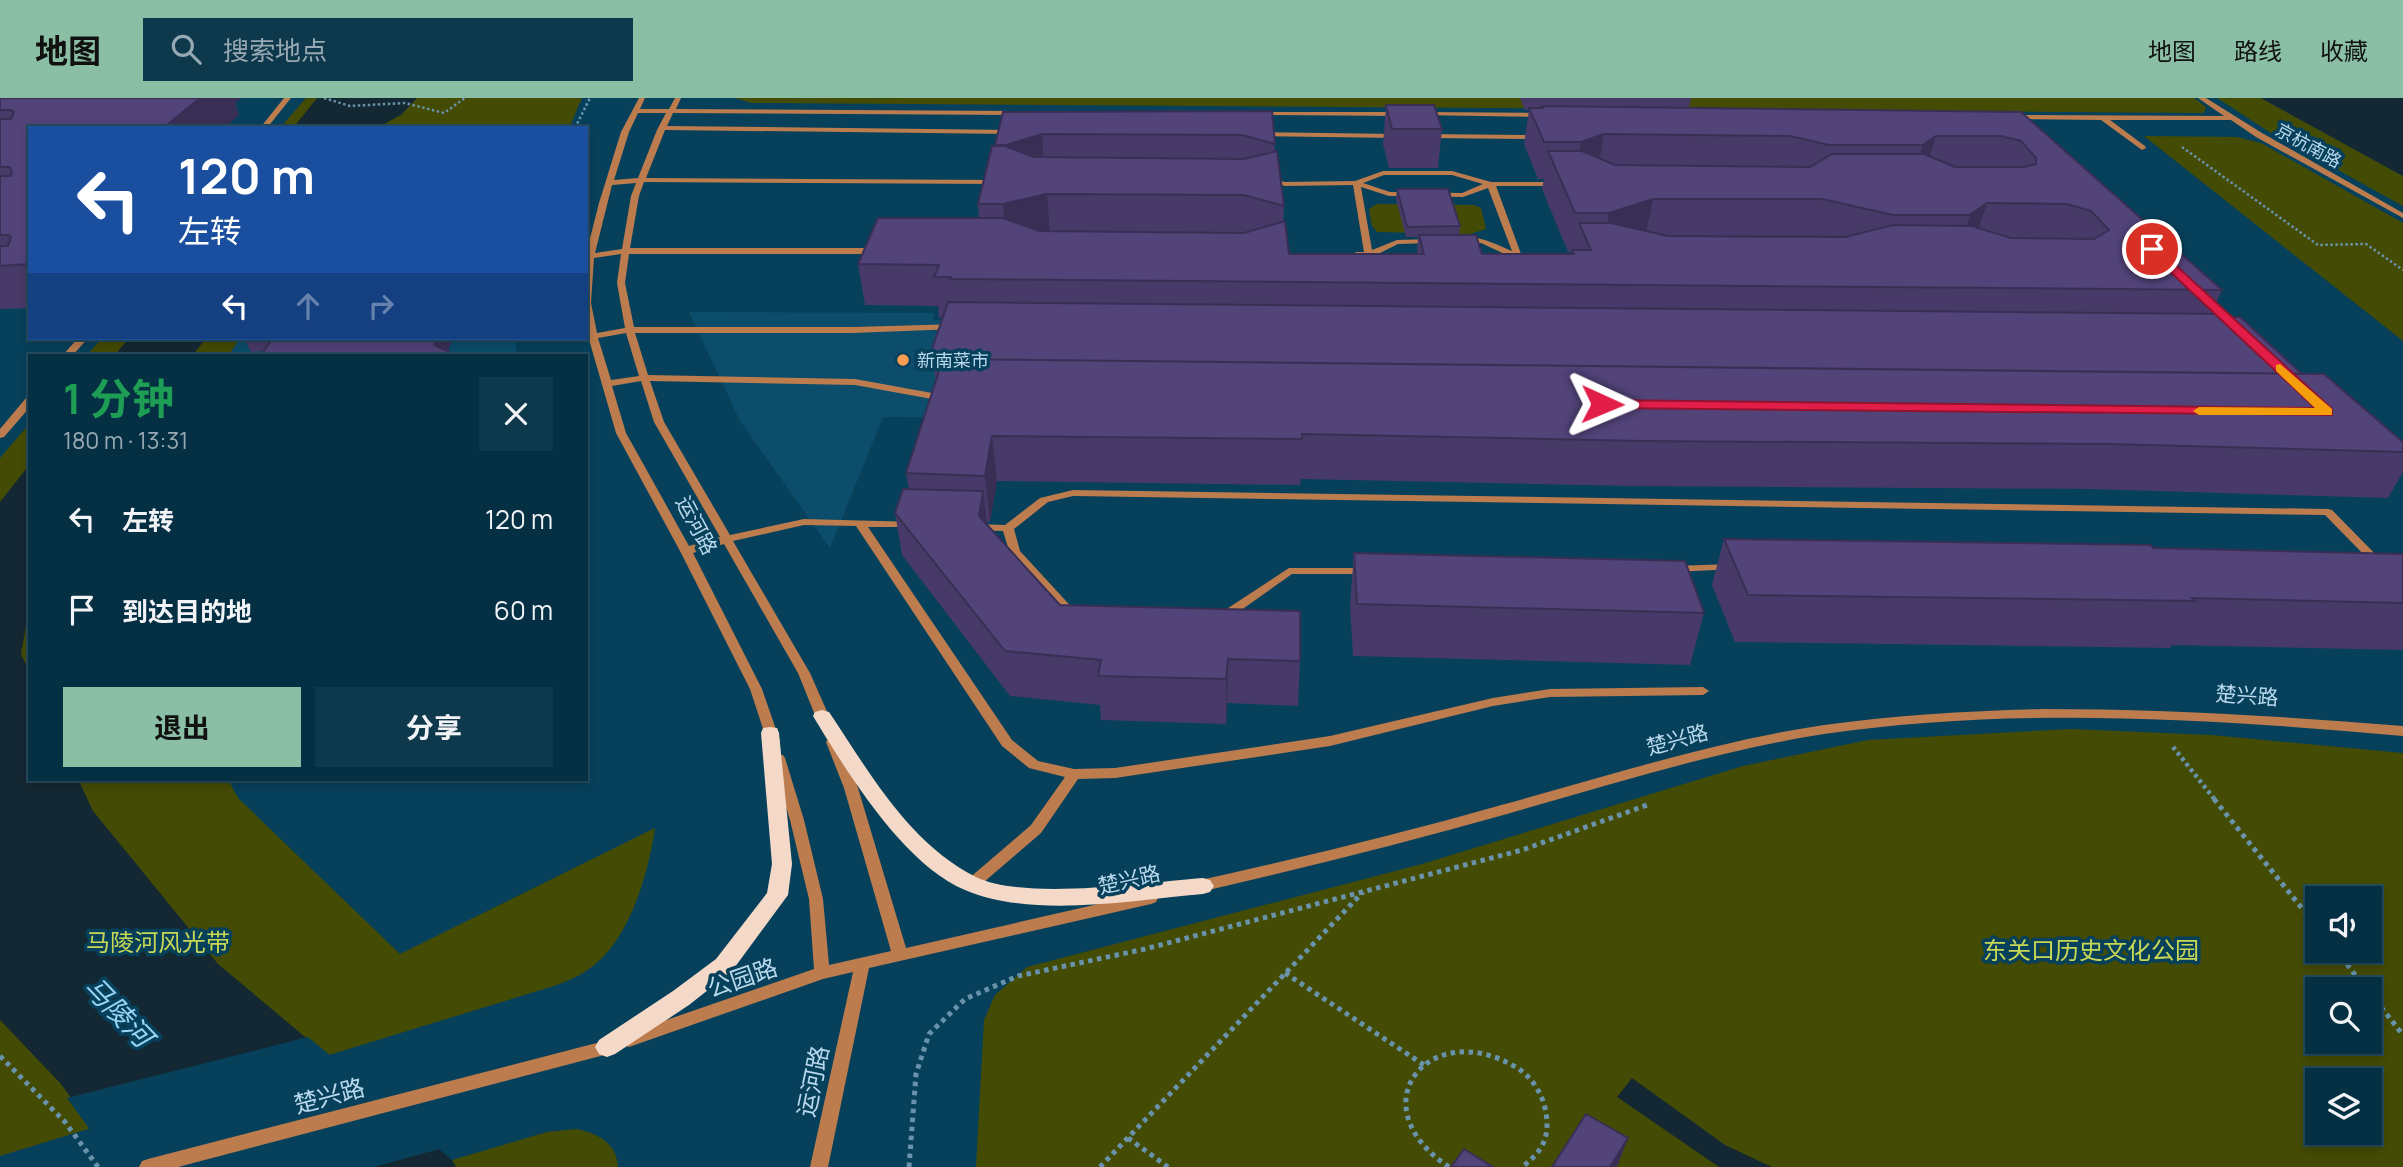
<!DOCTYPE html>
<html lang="zh">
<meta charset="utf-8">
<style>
:root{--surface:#053044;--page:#0e384b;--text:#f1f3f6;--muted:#97a9b2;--line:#264b5d;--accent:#8abfa5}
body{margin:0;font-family:Manrope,"Noto Sans SC",sans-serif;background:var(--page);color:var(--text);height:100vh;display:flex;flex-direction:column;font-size:26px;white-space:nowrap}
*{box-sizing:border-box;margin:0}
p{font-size:23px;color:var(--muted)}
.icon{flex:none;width:38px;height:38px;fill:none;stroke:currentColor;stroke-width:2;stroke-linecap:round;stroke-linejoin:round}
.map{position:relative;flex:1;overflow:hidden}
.details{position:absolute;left:28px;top:256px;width:560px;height:427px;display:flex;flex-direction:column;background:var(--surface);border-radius:0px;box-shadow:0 4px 10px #0003,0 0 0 2px var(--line)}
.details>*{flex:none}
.guide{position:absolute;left:28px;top:28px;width:560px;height:214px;border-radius:0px;box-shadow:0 4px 10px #0003,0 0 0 2px var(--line);background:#1a4fa0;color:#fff;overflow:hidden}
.buttons{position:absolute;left:2305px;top:788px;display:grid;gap:14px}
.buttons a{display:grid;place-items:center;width:77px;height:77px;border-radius:0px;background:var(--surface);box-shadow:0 4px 10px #0003,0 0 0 2px var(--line);font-size:35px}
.pin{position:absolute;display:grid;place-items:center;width:60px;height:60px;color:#fff;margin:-30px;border:4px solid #fff;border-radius:50%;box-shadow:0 2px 7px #0007}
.me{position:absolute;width:77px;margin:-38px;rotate:91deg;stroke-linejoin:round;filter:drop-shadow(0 0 5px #0008)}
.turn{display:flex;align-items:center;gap:24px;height:147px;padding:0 35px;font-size:32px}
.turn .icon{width:91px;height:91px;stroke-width:2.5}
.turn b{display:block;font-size:49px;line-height:60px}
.lanes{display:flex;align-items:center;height:66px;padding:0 35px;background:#0003;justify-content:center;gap:35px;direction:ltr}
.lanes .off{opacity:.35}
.round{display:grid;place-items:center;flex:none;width:74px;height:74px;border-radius:0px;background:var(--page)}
.head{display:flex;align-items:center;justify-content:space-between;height:119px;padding:0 35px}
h1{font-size:42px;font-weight:700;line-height:52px;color:#1e9e55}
.primary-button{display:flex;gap:14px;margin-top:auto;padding:14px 35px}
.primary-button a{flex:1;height:80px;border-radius:0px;background:var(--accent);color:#111;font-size:28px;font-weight:700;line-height:80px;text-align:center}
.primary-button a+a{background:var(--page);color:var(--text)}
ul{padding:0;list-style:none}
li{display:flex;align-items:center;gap:21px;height:91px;padding:0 35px}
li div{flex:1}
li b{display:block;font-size:26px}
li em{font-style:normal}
header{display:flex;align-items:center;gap:42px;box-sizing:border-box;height:98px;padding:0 35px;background:var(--accent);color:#111}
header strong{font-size:33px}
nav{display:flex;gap:38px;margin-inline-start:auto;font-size:24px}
.search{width:490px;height:63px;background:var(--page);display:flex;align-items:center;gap:18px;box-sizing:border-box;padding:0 24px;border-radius:0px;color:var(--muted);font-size:26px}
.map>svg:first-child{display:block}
.built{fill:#0b4d6b}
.green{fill:#444b04;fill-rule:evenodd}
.water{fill:#142833}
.pier{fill:#07405b}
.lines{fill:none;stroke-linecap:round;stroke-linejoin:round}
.path-far2{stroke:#6893aa;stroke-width:2.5;stroke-dasharray:2.5 2.5;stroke-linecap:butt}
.path-far1{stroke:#6893aa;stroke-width:4.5;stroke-dasharray:3.5 3.5;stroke-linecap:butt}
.path{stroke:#6893aa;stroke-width:5;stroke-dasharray:4.5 4.5;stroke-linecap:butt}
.minor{fill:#bc7c4e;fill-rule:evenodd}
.major{fill:#f4d9c8;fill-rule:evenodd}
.wall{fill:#473a68}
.shaded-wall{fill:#392f55}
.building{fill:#524379;stroke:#392f55;stroke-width:2}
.route{fill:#e11d48;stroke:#92132f;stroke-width:2}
.slow{fill:#f59e0b}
.poi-dot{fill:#fd9d54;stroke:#07405b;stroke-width:2.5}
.labels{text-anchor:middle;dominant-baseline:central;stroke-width:7;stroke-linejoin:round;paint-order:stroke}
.far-street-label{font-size:18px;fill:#b8d8ec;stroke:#07405b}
.far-poi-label{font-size:18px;fill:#b8d8ec;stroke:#07405b;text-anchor:start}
.street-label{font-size:21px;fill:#b8d8ec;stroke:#07405b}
.near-park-label{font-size:24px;fill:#c8d854;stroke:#07405b}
.near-street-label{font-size:24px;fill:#b8d8ec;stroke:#07405b}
.near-water-label{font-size:28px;font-style:italic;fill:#98d3f6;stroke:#07405b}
</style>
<header>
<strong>地图</strong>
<div class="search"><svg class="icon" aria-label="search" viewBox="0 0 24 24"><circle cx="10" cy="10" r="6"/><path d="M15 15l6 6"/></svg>搜索地点</div>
<nav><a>地图</a><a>路线</a><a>收藏</a></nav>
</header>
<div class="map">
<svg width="2403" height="1069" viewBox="0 0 2403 1069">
<rect width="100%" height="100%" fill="#07405b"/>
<path class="built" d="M 689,214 L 934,215 L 933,222 L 2225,233 L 2327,331 L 883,319 L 830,450 L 740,323 Z
M 240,240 L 516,240 L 516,257 L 229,257 Z"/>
<path class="green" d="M 306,0 L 582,0 L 569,30 L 280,30 Z
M 735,0 L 2194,0 L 2206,9 L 2204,15 L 751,5 Z
M 2217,0 L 2261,0 L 2403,78 L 2403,108 L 2271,35 Z
M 2144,38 L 2237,39 L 2261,45 L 2403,125 L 2403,243 Z
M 1377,106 L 1474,107 L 1481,110 L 1486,131 L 1470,136 L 1377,134 L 1372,128 L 1369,111 Z
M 102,240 L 240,240 L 229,257 L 87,257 Z
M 30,325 L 30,681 L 228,681 L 238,700 L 400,856 L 655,730 C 648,777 629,846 586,873 C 577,879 567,883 557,887 L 0,1058 L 0,360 Z
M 2071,631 L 2211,637 L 2403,655 L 2403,1069 L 976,1069 L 984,922 L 995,897 L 1027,869 L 1422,766 L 1743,668 L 1868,642 ZM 2317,800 L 2370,800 L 2370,852 L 2317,852 ZM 2317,891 L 2370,891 L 2370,943 L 2317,943 ZM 2317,982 L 2370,982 L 2370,1034 L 2317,1034 Z
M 576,1031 C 597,1035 617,1045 618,1069 L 456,1069 L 452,1062 L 547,1034 Z"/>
<path class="water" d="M 317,0 L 417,0 L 401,17 L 377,30 L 293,30 Z
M 2261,0 L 2403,0 L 2403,78 Z
M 129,240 L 206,240 L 193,257 L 115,257 Z
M 30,366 L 30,505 L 21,556 L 30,575 L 30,681 L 78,681 L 93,713 L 218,866 L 452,1062 L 456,1069 L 121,1069 L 61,986 L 0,922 L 0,404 Z
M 1632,980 L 1725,1047 L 1772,1069 L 1719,1069 L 1617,999 Z"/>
<path class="pier" d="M 308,939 L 443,1050 L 374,1069 L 117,1069 L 67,1000 Z"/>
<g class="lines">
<path class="path-far2" d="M 324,0 L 350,8 L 405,5 L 444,15 L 465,0
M 575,30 L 590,0
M 2182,49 L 2318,147 L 2366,146 L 2403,172"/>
<path class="path-far1" d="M 2173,649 L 2216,703"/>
<path class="path" d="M 2214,701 L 2317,829
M 2336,852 L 2366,891
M 1285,875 L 1424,967
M 2370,895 L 2403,937
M 0,958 L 65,1024 L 98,1069
M 1128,1040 L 1168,1069
M 909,1069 L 916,976 L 929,936 L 965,901 L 1018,878 L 1145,851 L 1522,752 L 1650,706
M 1100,1069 L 1363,794
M 1449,1069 C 1357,1008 1428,919 1514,968 C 1531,977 1543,996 1546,1015 C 1550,1040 1542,1054 1522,1069"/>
<path class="minor" d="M 284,0 L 291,0 L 267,30 L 260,30 Z
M 639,0 L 645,0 L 640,11 L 669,11 L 675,0 L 681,0 L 676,11 L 1016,13 L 1020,15 L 1016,17 L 673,15 L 667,28 L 1012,32 L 1016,34 L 1012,36 L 665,32 L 646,80 L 999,82 L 1003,84 L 999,86 L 644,84 L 639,98 L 630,150 L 880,150 L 884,153 L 880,156 L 629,156 L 625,185 L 634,229 L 853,229 L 959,226 L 959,230 L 956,231 L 853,235 L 635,235 L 648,277 L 855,281 L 932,295 L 950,296 L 950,300 L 932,301 L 855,287 L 650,283 L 664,324 L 730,437 L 804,421 L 917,424 L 919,426 L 917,428 L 913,429 L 868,429 L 1012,642 L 1038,663 L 1074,671 L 1115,670 L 1330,638 L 1493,600 L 1550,591 L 1703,589 L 1709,593 L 1703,597 L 1550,599 L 1493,608 L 1330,648 L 1115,680 L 1078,681 L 1041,735 L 977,790 L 972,792 L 967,790 L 965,786 L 967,782 L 1031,727 L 1065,679 L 1029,670 L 1002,648 L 856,428 L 804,427 L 733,443 L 810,575 L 833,627 L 826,631 L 819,627 L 798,575 L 724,446 L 693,455 L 762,591 L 780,643 L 778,646 L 768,646 L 750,591 L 680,453 L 616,335 L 588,238 L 586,226 L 586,156 L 599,105 L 621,34 ZM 638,15 L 666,15 L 657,32 L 638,80 L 614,82 L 629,34 ZM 636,85 L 631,98 L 622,151 L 595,155 L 612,87 ZM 621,156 L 617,185 L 625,230 L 597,235 L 591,205 L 594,160 ZM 626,235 L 639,278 L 611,282 L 598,240 ZM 641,283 L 654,324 L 720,439 L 689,448 L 626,335 L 612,288 Z
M 2198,0 L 2206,0 L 2262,35 L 2403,115 L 2403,120 L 2256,39 L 2231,22 L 2110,22 L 2145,48 L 2146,50 L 2142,52 L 2101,22 L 2011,21 L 2007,19 L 2011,17 L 2224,18 Z
M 1255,14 L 1401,14 L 1405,16 L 1401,18 L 1253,17 L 1253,15 Z
M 1420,14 L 1545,15 L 1549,17 L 1545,19 L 1418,17 L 1418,15 Z
M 1255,34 L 1397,36 L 1401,38 L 1397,40 L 1258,38 L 1254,36 Z
M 1423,36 L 1540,37 L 1544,39 L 1540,41 L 1426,40 L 1422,38 Z
M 1383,73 L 1452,73 L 1491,84 L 1559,84 L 1563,86 L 1559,88 L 1496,88 L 1521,156 L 1530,157 L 1530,161 L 1520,162 L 1492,175 L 1404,174 L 1368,160 L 1356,160 L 1352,157 L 1356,154 L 1364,154 L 1353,87 L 1285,88 L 1262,81 L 1266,79 L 1285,84 L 1355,83 ZM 1384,77 L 1452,77 L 1483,86 L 1462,95 L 1390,94 L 1363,85 ZM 1361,89 L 1389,98 L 1463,99 L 1488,90 L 1512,153 C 1495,146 1474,134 1457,143 L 1461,145 L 1481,145 L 1511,159 L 1491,169 L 1405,168 L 1376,157 L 1398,146 L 1433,145 L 1437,143 L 1433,141 L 1397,142 L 1372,152 Z
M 78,240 L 88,240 L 73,257 L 63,257 Z
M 30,299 L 30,309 L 4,339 L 0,340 L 0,331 L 26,300 Z
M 1073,392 L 2328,411 L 2332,412 L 2383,464 L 2381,466 L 2373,466 L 2325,417 L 1073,398 L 1048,404 L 1014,431 L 1020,453 L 1077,515 L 1079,518 L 1077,521 L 1069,521 L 1010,456 L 1003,433 L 973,432 L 967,429 L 973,426 L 1005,427 L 1040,400 Z
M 1732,466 L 1738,469 L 1736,471 L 1673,474 L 1667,471 L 1673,468 Z
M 1289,470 L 1368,470 L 1374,473 L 1368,476 L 1292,476 L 1227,522 L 1219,522 L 1217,519 L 1219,516 Z
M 2041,611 C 2162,611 2282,618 2403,628 L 2403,638 C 2211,621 2016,608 1824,636 C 1716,653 1612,686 1507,716 C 1404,745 1300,771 1196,795 L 1191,793 L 1189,789 L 1191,785 L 1196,783 C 1300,760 1403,735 1505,706 C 1611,677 1716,643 1824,627 C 1896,617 1969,613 2041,611 Z
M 833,639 L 838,641 L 840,644 L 858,690 L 906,850 L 1151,794 L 1156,796 L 1158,800 L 1156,804 L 1151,806 L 869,870 L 828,1069 L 810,1069 L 853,874 L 823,881 L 629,949 L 623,947 L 621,942 L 623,937 L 814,871 L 809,801 L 790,722 L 771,660 L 773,657 L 783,657 L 785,660 L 804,722 L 823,801 L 829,867 L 891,853 L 844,690 L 826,644 L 828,641 Z
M 612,941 L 618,943 L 620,948 L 618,953 L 612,955 L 178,1069 L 139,1069 L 142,1063 L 148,1061 Z"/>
<path class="major" d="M 822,612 L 829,614 C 868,672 909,746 976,779 C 1025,803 1147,784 1203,780 L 1210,782 L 1214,788 L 1210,794 L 1203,796 C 1131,802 1034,821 965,792 C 903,766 847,674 813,618 L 815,614 Z
M 770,629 L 777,630 L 779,635 L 792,766 L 788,797 L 732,873 L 689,907 L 615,956 L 607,959 L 599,956 L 595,949 L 599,942 L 673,893 L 716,861 L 767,795 L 772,766 L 761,635 L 763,630 Z"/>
</g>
<path class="wall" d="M 0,0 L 241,0 L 235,5 L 239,17 L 30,30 L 30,210 L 0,211 Z
M 1520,0 L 1691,0 L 1689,10 L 2021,14 L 2222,192 L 2211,216 L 2403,344 L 2403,374 L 2388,400 L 2090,391 L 1632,388 L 1301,381 L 1300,387 L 997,383 L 990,424 L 987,424 L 987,427 L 1060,507 L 1300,563 L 1298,608 L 1227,605 L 1226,626 L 1101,622 L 1100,607 L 1010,598 L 902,457 L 895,415 L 909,391 L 906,375 L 936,284 L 931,254 L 942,220 L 939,220 L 938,208 L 865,207 L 858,166 L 979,120 L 978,106 L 995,48 L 1003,14 L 1272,13 L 1275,53 L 1284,108 L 1283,124 L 1289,156 L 1417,156 L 1418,139 L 1406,139 L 1396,101 L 1397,91 L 1460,128 L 1459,137 L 1482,156 L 1572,156 L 1572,154 L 1568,154 L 1542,91 L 1544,81 L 1538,81 L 1524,46 L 1529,12 L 1525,12 Z
M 1386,7 L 1442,31 L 1438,70 L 1389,70 L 1383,46 Z
M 244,240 L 453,240 L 448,253 L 264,253 L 251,254 Z
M 1724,441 L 2403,456 L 2403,552 L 2172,547 L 2170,550 L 1735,544 L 1712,487 Z
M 1354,455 L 1704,515 L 1690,567 L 1353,558 L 1350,507 Z"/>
<path class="shaded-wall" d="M 200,0 L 241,0 L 235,5 L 239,17 L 224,30 L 163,30 Z
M 1042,36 L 1044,68 L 1009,79 L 1006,47 Z
M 1604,36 L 1598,72 L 1575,81 L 1581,44 Z
M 1936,38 L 1925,75 L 1911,84 L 1923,47 Z
M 1047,96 L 1050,137 L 1007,148 L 1003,106 Z
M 1653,101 L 1645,140 L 1602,154 L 1609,115 Z
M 1987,105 L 1974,144 L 1957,156 L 1970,117 Z
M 437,240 L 453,240 L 446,257 L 434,247 Z
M 992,338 L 997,383 L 990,424 L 985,378 Z
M 983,393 L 988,435 L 979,418 Z
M 1228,561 L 1227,605 L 1226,626 L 1226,581 Z
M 1628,1040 L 1617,1069 L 1610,1069 Z"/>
<path class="building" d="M 0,0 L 200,0 L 163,30 L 30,30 L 30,166 L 0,168 L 0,148 L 8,148 L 11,139 L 8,137 L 0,137 L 0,78 L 10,78 L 12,75 L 10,69 L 0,69 L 0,21 L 11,21 L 14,14 L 11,12 L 0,12 Z
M 1386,7 L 1434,7 L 1442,31 L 1392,31 Z
M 1542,8 L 2021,14 L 2222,192 L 950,181 L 951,179 L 934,179 L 939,167 L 858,166 L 878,120 L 1003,120 L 1039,133 L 1244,135 L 1285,123 L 1289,156 L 1424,156 L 1419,137 L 1476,137 L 1482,156 L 1574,156 L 1572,152 L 1591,152 L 1579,125 L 1611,125 L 1668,138 L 1845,139 L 1893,127 L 1972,128 L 2011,140 L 2094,141 L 2109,132 L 2091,113 L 2067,106 L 1987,105 L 1970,117 L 1893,117 L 1822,101 L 1653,101 L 1609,115 L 1575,115 L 1548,53 L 1582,53 L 1615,67 L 1810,69 L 1832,56 L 1924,56 L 1955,69 L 2025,69 L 2036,66 L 2036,60 L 2021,43 L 2001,38 L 1936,38 L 1923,47 L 1829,47 L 1790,38 L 1604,36 L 1581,44 L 1544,44 L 1529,10 L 1543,10 Z
M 1272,13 L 1275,46 L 1242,37 L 1042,36 L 1006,47 L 995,47 L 1003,14 Z
M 992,48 L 1005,48 L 1034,59 L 1244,61 L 1277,53 L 1284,108 L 1244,97 L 1047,96 L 1003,106 L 978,106 Z
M 1397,91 L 1448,91 L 1460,128 L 1407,129 Z
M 948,204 L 2229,216 L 2233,219 L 2240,219 L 2302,276 L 949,261 L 951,254 L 931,254 Z
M 273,240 L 437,240 L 434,247 L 456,257 L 261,257 Z
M 943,261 L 2324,276 L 2403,344 L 2403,354 L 2110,346 L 1642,343 L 1302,336 L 1302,341 L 992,338 L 985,378 L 906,375 Z
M 903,391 L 983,393 L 979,418 L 1060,507 L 1300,513 L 1300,563 L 1228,561 L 1226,581 L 1098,578 L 1101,562 L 1005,553 L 895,415 Z
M 1724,441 L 2151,447 L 2153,450 L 2403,456 L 2403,505 L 2192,500 L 2195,503 L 1748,497 Z
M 1354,455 L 1685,463 L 1704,515 L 1357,506 Z
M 1586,1016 L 1628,1040 L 1610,1069 L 1552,1069 Z
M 1464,1051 L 1493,1069 L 1451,1069 Z"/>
<path class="route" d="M 2148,149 L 2156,149 L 2332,311 L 2332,317 L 1602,310 L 1595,306 L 1602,302 L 2315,310 L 2148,153 Z"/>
<path class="slow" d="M 2280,266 L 2332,311 L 2332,317 L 2199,317 L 2193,313 L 2199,309 L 2315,310 L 2276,273 L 2276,267 Z"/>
<circle class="poi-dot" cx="903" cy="262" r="7"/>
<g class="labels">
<g class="far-street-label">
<text transform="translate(2309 47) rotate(29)">京杭南路</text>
</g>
<g class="far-poi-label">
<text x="917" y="262">新南菜市</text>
</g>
<g class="street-label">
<text transform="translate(697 427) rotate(62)">运河路</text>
<text transform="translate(2247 597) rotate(4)">楚兴路</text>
<text transform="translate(1677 641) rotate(-15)">楚兴路</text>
<text transform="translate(1129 781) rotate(-13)">楚兴路</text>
</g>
<g class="near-park-label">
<text x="158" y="843">马陵河风光带</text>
<text x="2091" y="851">东关口历史文化公园</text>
</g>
<g class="near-street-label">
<text transform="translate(742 879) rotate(-19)">公园路</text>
<text transform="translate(812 983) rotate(-78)">运河路</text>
<text transform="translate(329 997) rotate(-15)">楚兴路</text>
</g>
<g class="near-water-label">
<text transform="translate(119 913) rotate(46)">马陵河</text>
</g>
</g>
</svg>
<div class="buttons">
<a><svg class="icon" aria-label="sound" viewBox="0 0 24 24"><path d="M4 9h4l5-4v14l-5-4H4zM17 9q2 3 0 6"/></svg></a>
<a><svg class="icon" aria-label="search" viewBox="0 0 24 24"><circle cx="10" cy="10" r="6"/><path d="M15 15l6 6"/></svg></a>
<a><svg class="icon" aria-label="layers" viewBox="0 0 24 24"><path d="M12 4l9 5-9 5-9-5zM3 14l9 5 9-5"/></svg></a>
</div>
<div class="pin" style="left:2152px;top:151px;background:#d93025"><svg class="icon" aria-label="arrive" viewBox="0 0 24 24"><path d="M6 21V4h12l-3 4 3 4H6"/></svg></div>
<svg class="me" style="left:1602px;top:306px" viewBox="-20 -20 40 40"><path d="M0-17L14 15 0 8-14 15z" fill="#e11d48" stroke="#fff" stroke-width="4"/></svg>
<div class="guide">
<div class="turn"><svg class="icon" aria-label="left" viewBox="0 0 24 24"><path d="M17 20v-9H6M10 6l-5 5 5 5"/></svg><div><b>120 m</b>左转</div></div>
<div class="lanes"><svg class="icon" aria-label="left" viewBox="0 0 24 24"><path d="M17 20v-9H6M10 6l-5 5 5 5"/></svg><svg class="icon off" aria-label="ahead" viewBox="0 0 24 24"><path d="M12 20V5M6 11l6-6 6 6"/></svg><svg class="icon off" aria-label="right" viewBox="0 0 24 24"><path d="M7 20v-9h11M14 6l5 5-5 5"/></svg></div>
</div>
<section class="details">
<div class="head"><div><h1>1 分钟</h1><p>180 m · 13:31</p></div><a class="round"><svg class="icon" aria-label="close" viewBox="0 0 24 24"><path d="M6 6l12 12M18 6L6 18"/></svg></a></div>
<ul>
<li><svg class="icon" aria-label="left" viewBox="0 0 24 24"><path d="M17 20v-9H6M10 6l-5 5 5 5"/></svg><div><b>左转</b></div><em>120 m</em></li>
<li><svg class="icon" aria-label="arrive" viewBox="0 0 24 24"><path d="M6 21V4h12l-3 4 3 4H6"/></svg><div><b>到达目的地</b></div><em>60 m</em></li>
</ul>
<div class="primary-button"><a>退出</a><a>分享</a></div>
</section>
</div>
